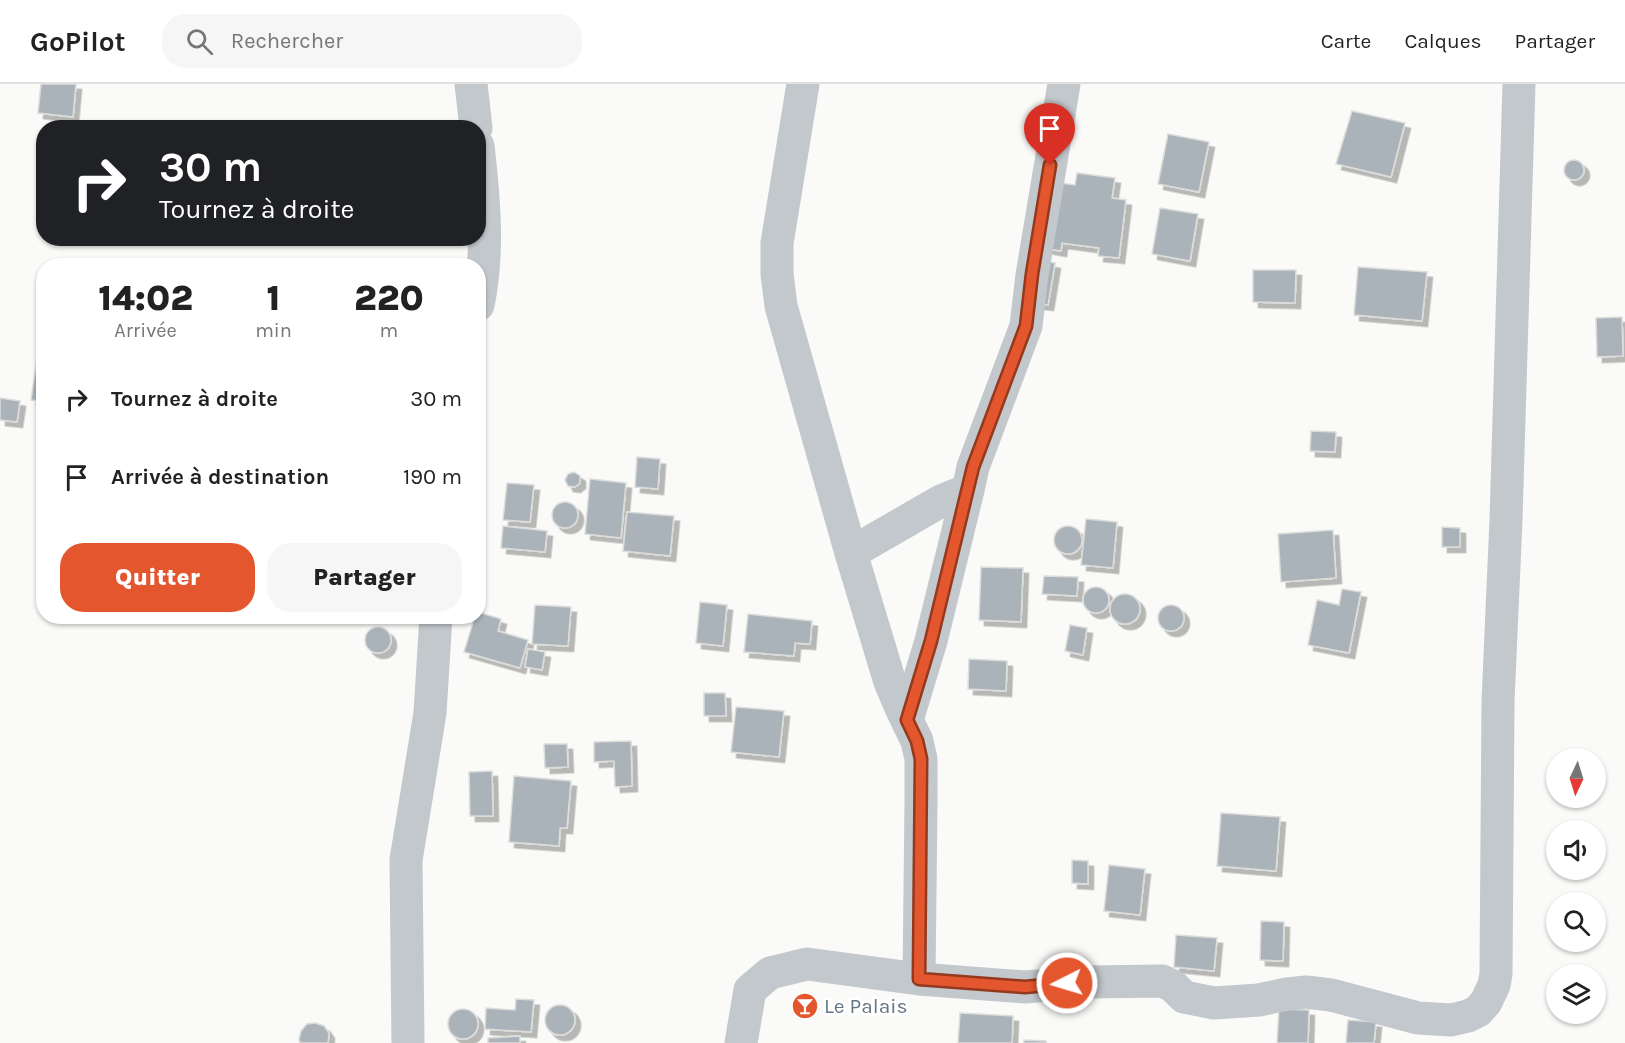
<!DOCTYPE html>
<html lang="fr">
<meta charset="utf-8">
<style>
:root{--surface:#fff;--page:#f6f6f6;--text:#222;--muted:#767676;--line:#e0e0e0;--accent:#e4572e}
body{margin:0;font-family:Karla,sans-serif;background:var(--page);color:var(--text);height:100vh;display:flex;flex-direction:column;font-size:22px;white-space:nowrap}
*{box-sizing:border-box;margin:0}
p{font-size:20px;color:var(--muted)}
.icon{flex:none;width:33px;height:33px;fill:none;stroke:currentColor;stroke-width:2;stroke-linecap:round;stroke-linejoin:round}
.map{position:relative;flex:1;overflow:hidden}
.drawer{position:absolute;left:36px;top:174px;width:450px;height:366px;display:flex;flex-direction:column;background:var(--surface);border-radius:24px;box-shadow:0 2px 4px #0004}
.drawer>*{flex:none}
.hud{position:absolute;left:36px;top:36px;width:450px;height:126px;border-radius:24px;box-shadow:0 2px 4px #0004;background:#202124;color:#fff;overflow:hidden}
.needle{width:39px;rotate:184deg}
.tools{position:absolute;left:1546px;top:664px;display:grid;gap:12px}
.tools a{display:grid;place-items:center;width:60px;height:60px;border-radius:50%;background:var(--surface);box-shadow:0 2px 4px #0004;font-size:30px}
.pin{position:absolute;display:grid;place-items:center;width:51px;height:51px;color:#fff;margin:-62px -26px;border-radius:50% 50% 50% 0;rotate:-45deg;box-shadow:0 0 6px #0007}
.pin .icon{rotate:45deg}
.me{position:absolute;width:66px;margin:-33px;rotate:265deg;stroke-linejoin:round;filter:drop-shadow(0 0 4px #0008)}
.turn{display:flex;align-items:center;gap:21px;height:126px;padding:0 24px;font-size:27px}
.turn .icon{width:78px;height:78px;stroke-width:2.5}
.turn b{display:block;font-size:42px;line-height:51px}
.eta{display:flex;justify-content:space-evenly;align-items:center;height:102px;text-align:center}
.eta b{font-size:36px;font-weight:800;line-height:42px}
.primary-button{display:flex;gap:12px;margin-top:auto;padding:12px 24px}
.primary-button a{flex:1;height:69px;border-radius:24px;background:var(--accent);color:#fff;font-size:24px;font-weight:800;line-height:69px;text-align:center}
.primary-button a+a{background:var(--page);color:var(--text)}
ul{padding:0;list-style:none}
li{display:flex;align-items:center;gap:18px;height:78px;padding:0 24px}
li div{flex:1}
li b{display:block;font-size:22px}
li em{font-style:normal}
header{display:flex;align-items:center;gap:36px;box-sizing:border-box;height:84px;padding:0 30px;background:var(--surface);border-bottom:2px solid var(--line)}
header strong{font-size:28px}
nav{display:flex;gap:33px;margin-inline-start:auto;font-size:21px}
.search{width:420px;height:54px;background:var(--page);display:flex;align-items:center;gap:15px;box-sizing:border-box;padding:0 21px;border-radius:24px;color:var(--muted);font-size:22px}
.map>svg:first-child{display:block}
.building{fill:#aab3b9;stroke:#dcdcda;stroke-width:1.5;filter:url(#shadow)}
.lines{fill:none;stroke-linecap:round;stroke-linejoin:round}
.minor{stroke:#c3c8cc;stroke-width:33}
.route-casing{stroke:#94391e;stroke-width:15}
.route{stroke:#e4572e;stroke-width:10}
.labels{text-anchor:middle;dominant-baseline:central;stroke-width:6;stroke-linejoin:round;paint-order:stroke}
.poi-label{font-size:21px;fill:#657683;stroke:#fff;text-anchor:start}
</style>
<header>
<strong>GoPilot</strong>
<div class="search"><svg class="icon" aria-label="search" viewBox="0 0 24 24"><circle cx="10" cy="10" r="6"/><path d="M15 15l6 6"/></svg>Rechercher</div>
<nav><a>Carte</a><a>Calques</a><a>Partager</a></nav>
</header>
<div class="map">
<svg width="1625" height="959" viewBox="0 0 1625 959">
<defs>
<filter id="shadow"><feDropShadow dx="5.5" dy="5.5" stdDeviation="0" flood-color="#0004"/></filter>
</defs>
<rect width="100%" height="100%" fill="#fafaf8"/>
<path class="building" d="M 41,0 L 76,0 L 73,33 L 38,29 Z
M 1352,27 L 1405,39 L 1391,93 L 1336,80 Z
M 1168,50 L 1209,58 L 1199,108 L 1158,100 Z
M1564 86a10 10 0 1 1 20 0a10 10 0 1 1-20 0Z
M 1077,89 L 1115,94 L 1112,114 L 1126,116 L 1119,174 L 1098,172 L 1099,164 L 1062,159 L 1061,167 L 1044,164 L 1053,98 L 1075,101 Z
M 1160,124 L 1198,130 L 1190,177 L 1152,170 Z
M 1038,176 L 1055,179 L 1048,221 L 1031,219 Z
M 1358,183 L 1427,188 L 1422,237 L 1354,231 Z
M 1253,186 L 1296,186 L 1295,219 L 1253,218 Z
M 43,232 L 44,232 L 44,318 L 31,316 Z
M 1622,233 L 1623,272 L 1597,273 L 1596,234 Z
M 0,314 L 20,317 L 17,338 L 0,336 Z
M 1311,347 L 1336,348 L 1335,368 L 1310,367 Z
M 637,373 L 660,375 L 658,405 L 635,403 Z
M 574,388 L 580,392 L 580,399 L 575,403 L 568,402 L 565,396 L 568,390 Z
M 590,395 L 626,399 L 621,454 L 585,450 Z
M 507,399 L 534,401 L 530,438 L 503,436 Z
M552 431a13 13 0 1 1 26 0a13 13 0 1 1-26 0Z
M 627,428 L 674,432 L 670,472 L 623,467 Z
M 1086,435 L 1117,438 L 1113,484 L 1081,481 Z
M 503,442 L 547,447 L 545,468 L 501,464 Z
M1054 456a14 14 0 1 1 28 0a14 14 0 1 1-28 0Z
M 1442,443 L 1460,444 L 1460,463 L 1442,463 Z
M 1333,446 L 1336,494 L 1281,498 L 1278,450 Z
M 981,483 L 1023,484 L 1021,538 L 979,536 Z
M 1044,492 L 1078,493 L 1077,512 L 1042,510 Z
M1083 516a13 13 0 1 1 26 0a13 13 0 1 1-26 0Z
M 1342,505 L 1361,508 L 1349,569 L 1308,561 L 1317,516 L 1339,521 Z
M1110 525a15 15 0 1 1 30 0a15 15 0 1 1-30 0Z
M 700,518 L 727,521 L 723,562 L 696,559 Z
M 535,521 L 571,523 L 568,562 L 532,560 Z
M1158 534a13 13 0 1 1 26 0a13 13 0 1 1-26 0Z
M 478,528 L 501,535 L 498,547 L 528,556 L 520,584 L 464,568 L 475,532 L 478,532 Z
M 748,530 L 812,537 L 810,560 L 795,559 L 794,572 L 744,568 Z
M 1070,541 L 1087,544 L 1083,571 L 1065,567 Z
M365 556a13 13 0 1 1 26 0a13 13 0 1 1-26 0Z
M 528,565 L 545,568 L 542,586 L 525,583 Z
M 969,575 L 1007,577 L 1006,607 L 968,605 Z
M 704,609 L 725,609 L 726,632 L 704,632 Z
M 736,623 L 784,627 L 779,673 L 731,668 Z
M 631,657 L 632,702 L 615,703 L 614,677 L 594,678 L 594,658 Z
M 544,660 L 567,660 L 568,683 L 545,684 Z
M 492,687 L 493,732 L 470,732 L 469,688 Z
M 514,692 L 571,697 L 567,744 L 560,744 L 559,762 L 509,758 Z
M 1221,729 L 1280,733 L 1276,787 L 1217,782 Z
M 1072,776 L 1088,777 L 1088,800 L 1072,799 Z
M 1109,781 L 1145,785 L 1140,831 L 1104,827 Z
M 1261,837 L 1284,838 L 1283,877 L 1260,876 Z
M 1176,851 L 1217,854 L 1214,887 L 1174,883 Z
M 516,915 L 534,916 L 531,948 L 485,945 L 486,924 L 515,926 Z
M545 936a15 15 0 1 1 30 0a15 15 0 1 1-30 0Z
M448 940a15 15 0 1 1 30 0a15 15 0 1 1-30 0Z
M 1279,925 L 1309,926 L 1308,959 L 1277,959 Z
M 960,929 L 1013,932 L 1012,959 L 958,959 Z
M 1348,936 L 1376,938 L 1374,959 L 1346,959 Z
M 315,939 L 324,942 L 329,949 L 328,959 L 300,959 L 299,955 L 301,947 L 307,940 Z
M 520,952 L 520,959 L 488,959 L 488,954 Z
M 1024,956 L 1046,957 L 1046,959 L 1024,959 Z"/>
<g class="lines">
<path class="minor" d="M 471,0 L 476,44
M 803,0 L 777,159 L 777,190 L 781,222 L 851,469 L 890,598 L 902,626 L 917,657 L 921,675 L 921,718 L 919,895
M 478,62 C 484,114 489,169 478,221
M 851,469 L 941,417 L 968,406 L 973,383 L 1026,242 L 1032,191 L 1064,0
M 907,636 L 931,557 L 968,406
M 408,959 L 406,776 L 430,629 L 436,532
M 741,959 L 750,906 L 770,889 L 807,880 L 919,895 L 1025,903 L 1088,898 L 1162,897 L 1173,902 L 1184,913 L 1214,919 L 1259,916 L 1287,910 L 1306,908 L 1331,911 L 1418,934 L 1451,936 L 1468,932 L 1478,927 L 1486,918 L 1494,901 L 1496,890 L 1498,617 L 1506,436 L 1519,0"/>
</g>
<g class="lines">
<defs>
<path id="route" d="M 1050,81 L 1032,190 L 1026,242 L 973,383 L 931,557 L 907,636 L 917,657 L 921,675 L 919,895 L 1025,903 L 1067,899"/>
</defs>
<use href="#route" class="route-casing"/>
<use href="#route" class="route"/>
</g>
<defs>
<symbol id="bar-disc" viewBox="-11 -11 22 22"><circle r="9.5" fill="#e4572e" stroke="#fff"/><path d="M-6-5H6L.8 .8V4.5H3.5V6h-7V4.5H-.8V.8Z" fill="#fff"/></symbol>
</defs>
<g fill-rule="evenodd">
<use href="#bar-disc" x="790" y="907" width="30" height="30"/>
</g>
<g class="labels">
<g class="poi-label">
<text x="824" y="922">Le Palais</text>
</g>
</g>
</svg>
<div class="tools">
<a><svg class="needle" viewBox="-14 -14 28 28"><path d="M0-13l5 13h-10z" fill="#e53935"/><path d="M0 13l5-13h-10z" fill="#767676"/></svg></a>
<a><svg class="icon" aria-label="sound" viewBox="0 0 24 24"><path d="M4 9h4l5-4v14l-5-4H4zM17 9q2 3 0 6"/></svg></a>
<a><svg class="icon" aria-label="search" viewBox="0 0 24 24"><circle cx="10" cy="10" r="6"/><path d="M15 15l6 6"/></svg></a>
<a><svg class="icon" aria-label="layers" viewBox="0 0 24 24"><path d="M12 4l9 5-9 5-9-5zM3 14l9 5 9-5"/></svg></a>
</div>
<div class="pin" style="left:1050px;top:81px;background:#d93025"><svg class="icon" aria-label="arrive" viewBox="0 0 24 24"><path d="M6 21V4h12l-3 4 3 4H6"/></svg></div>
<svg class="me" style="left:1067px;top:899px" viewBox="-20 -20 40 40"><circle r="17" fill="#e4572e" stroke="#fff" stroke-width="3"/><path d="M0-11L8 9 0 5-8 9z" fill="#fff"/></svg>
<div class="hud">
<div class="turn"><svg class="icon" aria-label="right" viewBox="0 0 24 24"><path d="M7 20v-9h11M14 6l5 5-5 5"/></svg><div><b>30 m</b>Tournez à droite</div></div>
</div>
<section class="drawer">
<div class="eta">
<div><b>14:02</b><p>Arrivée</p></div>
<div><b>1</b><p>min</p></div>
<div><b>220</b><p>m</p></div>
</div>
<ul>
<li><svg class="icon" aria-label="right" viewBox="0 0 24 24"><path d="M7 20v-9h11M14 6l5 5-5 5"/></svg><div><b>Tournez à droite</b></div><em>30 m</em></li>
<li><svg class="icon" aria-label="arrive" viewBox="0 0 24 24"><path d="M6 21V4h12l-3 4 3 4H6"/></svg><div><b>Arrivée à destination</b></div><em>190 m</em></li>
</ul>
<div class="primary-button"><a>Quitter</a><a>Partager</a></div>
</section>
</div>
